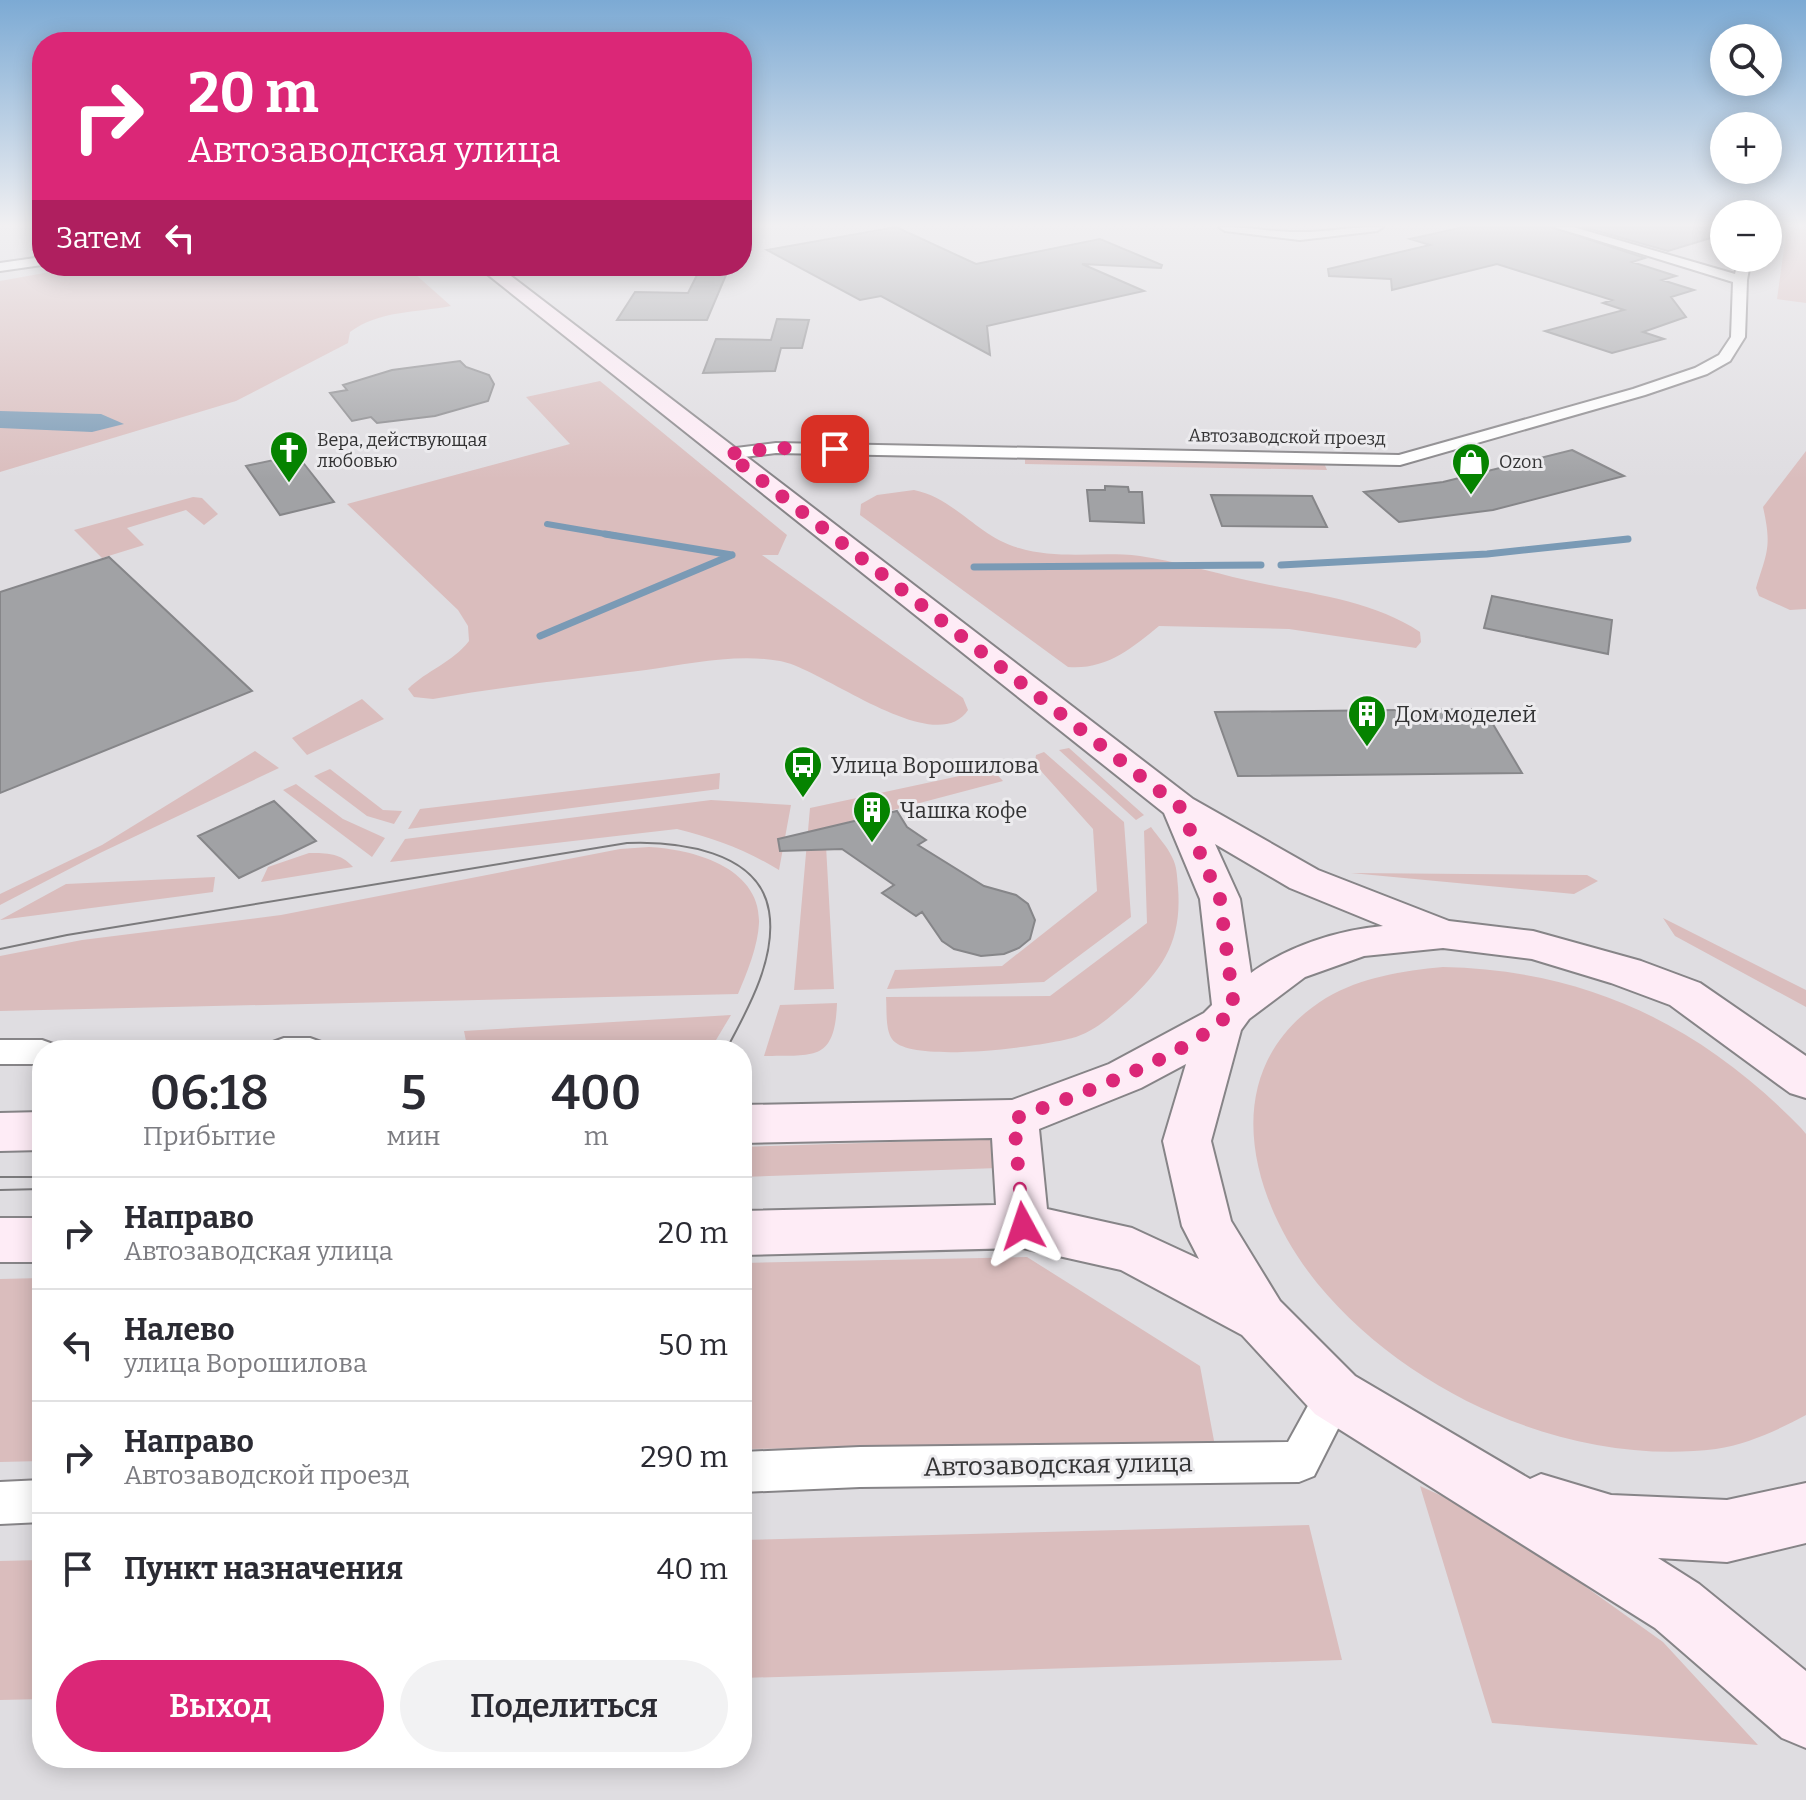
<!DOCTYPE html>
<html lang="ru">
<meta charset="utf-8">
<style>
:root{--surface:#fff;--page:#f2f2f3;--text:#2b2b33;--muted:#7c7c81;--line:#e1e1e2;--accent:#db2777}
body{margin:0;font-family:Bitter,serif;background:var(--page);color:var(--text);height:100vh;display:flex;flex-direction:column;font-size:30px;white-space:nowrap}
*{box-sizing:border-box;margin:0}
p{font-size:26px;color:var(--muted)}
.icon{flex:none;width:44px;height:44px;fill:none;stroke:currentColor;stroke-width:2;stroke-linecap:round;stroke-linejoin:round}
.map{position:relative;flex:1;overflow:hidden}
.drawer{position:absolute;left:32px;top:1040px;width:720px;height:728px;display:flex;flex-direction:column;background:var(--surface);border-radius:32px;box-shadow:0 4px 20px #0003}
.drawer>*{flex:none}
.guide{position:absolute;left:32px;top:32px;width:720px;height:244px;border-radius:32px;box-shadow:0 4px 20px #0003;background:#db2777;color:#fff;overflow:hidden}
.controls{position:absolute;left:1710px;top:24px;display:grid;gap:16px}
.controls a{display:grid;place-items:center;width:72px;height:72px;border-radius:50%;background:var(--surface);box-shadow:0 4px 20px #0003;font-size:40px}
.pin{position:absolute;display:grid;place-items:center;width:68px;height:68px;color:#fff;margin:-34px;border-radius:16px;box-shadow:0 4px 12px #0006}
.me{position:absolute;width:88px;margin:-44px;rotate:355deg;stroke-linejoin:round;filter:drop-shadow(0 0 6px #0008)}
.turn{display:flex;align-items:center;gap:28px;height:168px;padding:0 24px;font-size:36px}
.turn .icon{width:104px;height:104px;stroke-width:2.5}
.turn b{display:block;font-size:56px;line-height:68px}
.then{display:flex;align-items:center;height:76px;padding:0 24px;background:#0003;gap:16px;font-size:30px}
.eta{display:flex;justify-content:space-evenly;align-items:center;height:136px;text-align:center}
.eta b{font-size:48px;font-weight:600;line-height:56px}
.cta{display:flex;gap:16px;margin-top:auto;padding:16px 24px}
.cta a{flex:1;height:92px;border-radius:48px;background:var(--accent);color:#fff;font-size:32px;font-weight:600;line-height:92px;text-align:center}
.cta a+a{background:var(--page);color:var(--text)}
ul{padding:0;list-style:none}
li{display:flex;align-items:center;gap:24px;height:112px;padding:0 24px;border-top:2px solid var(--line)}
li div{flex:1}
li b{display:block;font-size:30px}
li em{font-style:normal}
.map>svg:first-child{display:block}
.green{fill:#dabdbd}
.water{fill:#7a9ab5}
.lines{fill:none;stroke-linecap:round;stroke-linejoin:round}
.stream-far1{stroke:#7a9ab5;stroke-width:6}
.stream{stroke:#7a9ab5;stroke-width:7}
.building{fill:#a1a2a5;stroke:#868689;stroke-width:2}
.minor-casing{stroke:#868487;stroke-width:4}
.secondary-casing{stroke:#868487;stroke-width:4}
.minor{fill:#fff;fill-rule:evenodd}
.secondary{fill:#feecf6;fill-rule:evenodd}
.tram{stroke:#7b7a7c;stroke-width:2}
.route{stroke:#db2777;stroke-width:14;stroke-dasharray:0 25.2}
.labels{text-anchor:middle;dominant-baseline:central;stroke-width:6;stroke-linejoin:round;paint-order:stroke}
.far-street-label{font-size:18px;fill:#333334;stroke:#ecebee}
.far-poi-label{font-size:18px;fill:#333334;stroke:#ecebee;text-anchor:start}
.poi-label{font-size:22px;fill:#333334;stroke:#ecebee;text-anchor:start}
.near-street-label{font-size:26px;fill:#333334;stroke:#ecebee}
</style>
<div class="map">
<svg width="1806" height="1800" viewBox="0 0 1806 1800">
<rect width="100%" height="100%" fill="#dfdde1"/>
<path class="green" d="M 1787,227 L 1806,227 L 1806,303 L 1777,299 Z
M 83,266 L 406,266 L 451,306 C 415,313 380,310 350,332 L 348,343 L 236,401 L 0,472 L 0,281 Z
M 600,381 L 787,535 L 778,555 L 762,555 L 963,698 L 968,710 C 935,760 822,668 780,661 C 737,653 688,664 646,670 C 575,679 504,686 433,699 L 414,697 L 408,689 C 427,670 452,663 469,641 L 468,626 L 458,610 L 347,504 L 570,444 L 526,397 Z
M 1806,451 L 1806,609 L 1790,610 L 1759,596 L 1756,588 C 1767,552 1772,547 1763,507 Z
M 1025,457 L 1324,463 L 1327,470 L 1025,464 Z
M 914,490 C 955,498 978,537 1019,548 C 1059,560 1099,551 1140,556 C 1175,561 1211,572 1246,580 C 1303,593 1371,599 1420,632 L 1421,642 L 1416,648 L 1289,629 L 1159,626 C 1131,649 1106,670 1068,667 L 860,515 L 861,504 L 877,495 Z
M 193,497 L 202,498 L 218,514 L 204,525 L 186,510 L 127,528 L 144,545 L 102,558 L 74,530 Z
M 362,699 L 384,719 L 307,755 L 292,738 Z
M 1069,748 L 1144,815 L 1136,820 L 1059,750 Z
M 255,751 L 279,768 L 100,853 L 0,905 L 0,894 L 102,845 Z
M 1044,752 L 1124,822 L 1131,917 L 1044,982 L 887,989 L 895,970 L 1002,966 L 1097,891 L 1093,829 L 1041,771 L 1035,762 L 1036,755 Z
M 330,769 L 383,810 L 402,811 L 394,824 L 367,816 L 314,776 Z
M 992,769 L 1003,781 L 825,828 L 834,989 L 794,990 L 810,808 Z
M 720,773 L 719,789 L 408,829 L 420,809 Z
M 296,784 L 343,819 L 385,838 L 372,857 L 283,790 Z
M 711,800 L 791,805 L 779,870 C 746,850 714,838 677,829 L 390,862 L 405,839 Z
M 1151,827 C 1158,837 1167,846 1172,857 C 1177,866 1177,876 1178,887 C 1182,939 1165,968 1126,1003 C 1111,1016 1096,1030 1076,1037 C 1047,1046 909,1065 892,1039 C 885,1029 887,1009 886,997 L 1050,996 L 1147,923 L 1144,831 Z
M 649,847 C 692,849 761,867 759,923 C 758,946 747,973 738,994 L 0,1011 L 0,956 L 82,940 L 281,915 L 620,849 Z
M 309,853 C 327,853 341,853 353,867 L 261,882 L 268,867 Z
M 1351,873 L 1587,875 L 1598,881 L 1574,894 Z
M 215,877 L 213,892 L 0,920 L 66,884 Z
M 1663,918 L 1806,990 L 1806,1007 L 1675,936 Z
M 1443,967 C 1587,970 1701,1025 1801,1128 L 1806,1134 L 1806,1415 C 1778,1430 1748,1444 1716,1449 C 1571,1467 1409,1395 1317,1283 C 1247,1196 1215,1067 1326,998 C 1362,977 1402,971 1443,967 Z
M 837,1003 C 835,1062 814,1055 764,1056 L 780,1005 Z
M 731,1015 L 710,1050 L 467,1046 L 464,1031 Z
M 988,1139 L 1004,1151 L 998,1168 L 742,1177 L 742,1147 Z
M 1027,1257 L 1200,1366 L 1215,1446 L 742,1449 L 742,1263 Z
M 42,1278 L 42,1461 L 0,1462 L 0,1279 Z
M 1420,1486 L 1488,1517 L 1663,1642 L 1758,1745 L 1492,1723 Z
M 1309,1525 L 1342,1660 L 742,1678 L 742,1540 Z
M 42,1560 L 42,1699 L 0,1700 L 0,1561 Z"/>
<path class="water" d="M 0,411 L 101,414 L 124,424 L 92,432 L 0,428 Z"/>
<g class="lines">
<path class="stream-far1" d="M 547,524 L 617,536"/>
<path class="stream" d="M 605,534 L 732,555
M 1281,565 L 1487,554 L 1628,539
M 974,567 L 1261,565
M 540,636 L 732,555"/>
</g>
<path class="building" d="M 896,227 L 976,264 L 1100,239 L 1162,265 L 1161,268 L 1082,264 L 1144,291 L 987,326 L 990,355 L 881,296 L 860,300 L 767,250 Z
M 1464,227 L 1551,227 L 1645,258 L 1632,262 L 1676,276 L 1662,280 L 1694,290 L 1671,297 L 1686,317 L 1643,332 L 1664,339 L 1612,353 L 1545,331 L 1624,310 L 1603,303 L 1612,300 L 1497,264 L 1392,290 L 1391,279 L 1329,276 L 1328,269 L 1430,245 L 1410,239 Z
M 1583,227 L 1724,227 L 1724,234 L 1668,251 Z
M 697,275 L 726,275 L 707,320 L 617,320 L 635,292 L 688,293 Z
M 777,319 L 809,320 L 802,348 L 781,348 L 775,371 L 703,373 L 716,339 L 771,340 Z
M 460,361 L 466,367 L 489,375 L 494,384 L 488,401 L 435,416 L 377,423 L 371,417 L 352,421 L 330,393 L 347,390 L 343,385 L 392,370 Z
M 1572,450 L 1624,476 L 1493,510 L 1399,522 L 1364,492 L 1443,482 Z
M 297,455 L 334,502 L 280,515 L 246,466 Z
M 1105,486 L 1128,487 L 1129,492 L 1142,492 L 1144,523 L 1090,521 L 1087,490 L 1105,490 Z
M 1211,495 L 1312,496 L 1327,527 L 1222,526 Z
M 109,557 L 252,691 L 0,793 L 0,592 Z
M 1492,596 L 1612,620 L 1608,654 L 1484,628 Z
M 1484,709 L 1522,773 L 1238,776 L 1215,712 Z
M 274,801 L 316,841 L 239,878 L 198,836 Z
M 897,811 L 907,827 L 926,840 L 918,845 L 984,886 L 1016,895 L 1028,904 L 1035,920 L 1030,939 L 1019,948 L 1004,954 L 981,956 L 954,949 L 942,941 L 922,912 L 916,916 L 882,893 L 894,885 L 842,849 L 780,851 L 778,839 Z"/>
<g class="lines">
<defs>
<path id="minor" d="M 1219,227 C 1246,226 1274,233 1301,232 C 1329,232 1355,226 1383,227 L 1377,231 L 1300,240 L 1225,231 Z
M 1554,227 L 1573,227 L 1735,274 L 1739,258 L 1751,258 L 1747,280 L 1745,337 L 1730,361 L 1707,374 L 1645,395 L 1400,465 L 776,453 L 728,459 L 719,454 L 728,449 L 776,443 L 1399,455 L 1633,389 L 1695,368 L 1719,355 L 1731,337 L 1733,282 Z
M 42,257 L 42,265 L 0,271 L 0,263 Z
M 284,1038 L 310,1038 L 321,1042 L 326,1050 L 268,1050 L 273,1042 Z
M 0,1040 L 42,1040 L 53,1044 L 57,1050 L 42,1050 L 42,1064 L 0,1064 Z
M 1335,1376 L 1349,1382 L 1355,1395 L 1314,1476 L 1299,1482 L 860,1487 L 742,1492 L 742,1452 L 860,1447 L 1288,1442 L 1321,1382 Z
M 42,1480 L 42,1522 L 0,1524 L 0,1482 Z"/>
<path id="secondary" d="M 477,266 L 498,266 L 1193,799 L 1318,870 L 1449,921 L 1533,931 L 1641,961 L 1700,983 L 1806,1056 L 1806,1098 L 1790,1093 L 1670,1005 L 1611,983 L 1532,959 L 1443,948 L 1364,956 L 1305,977 L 1249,1019 L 1241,1030 L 1211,1141 L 1231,1221 L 1280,1301 L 1355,1376 L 1530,1479 L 1541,1474 L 1611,1495 L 1727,1500 L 1806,1483 L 1806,1543 L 1727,1562 L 1658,1558 L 1699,1584 L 1806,1671 L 1806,1748 L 1782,1738 L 1655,1628 L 1315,1414 L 1242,1335 L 1121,1270 L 1023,1248 L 742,1255 L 742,1211 L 996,1205 L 992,1138 L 742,1143 L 742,1105 L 1012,1100 L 1109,1064 L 1204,1013 L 1212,1005 L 1200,899 L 1164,813 ZM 1215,844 L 1290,888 L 1383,926 C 1338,930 1288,946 1251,973 L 1240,899 ZM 1186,1064 L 1163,1141 L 1182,1226 L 1199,1259 L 1132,1228 L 1047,1209 L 1039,1129 L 1141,1088 Z
M 42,1112 L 42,1150 L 0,1151 L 0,1113 Z
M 0,1218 L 42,1218 L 42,1262 L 0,1262 Z"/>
</defs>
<use href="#minor" class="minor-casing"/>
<use href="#secondary" class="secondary-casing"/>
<use href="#minor" class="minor"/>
<use href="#secondary" class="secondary"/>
<path class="tram" d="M 0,949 L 67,935 L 627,843 C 676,841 759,850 769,911 C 777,958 747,1011 726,1050
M 0,1177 L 42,1177
M 0,1190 L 42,1189"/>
</g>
<linearGradient id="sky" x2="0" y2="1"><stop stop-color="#7caad4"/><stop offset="0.47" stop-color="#f1f0f2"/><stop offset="1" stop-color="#f1f0f2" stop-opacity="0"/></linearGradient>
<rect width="1806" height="479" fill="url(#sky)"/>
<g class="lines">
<path class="route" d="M 835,449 L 776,448 L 728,454 L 1180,807 L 1220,899 L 1234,1008 C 1196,1055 1072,1096 1014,1119 L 1023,1226"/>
</g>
<defs>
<symbol id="church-pin" viewBox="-11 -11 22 30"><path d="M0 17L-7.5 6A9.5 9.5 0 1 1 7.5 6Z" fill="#058300" stroke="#ecebee"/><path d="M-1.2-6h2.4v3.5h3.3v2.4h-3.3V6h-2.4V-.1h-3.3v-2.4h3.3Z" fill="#fff"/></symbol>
<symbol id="shop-pin" viewBox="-11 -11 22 30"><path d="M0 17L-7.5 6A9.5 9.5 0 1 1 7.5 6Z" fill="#058300" stroke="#ecebee"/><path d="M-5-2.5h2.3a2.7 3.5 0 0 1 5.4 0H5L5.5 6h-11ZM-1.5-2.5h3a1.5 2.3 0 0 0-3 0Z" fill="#fff"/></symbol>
<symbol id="building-pin" viewBox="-11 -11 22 30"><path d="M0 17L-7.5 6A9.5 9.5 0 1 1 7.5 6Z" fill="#058300" stroke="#ecebee"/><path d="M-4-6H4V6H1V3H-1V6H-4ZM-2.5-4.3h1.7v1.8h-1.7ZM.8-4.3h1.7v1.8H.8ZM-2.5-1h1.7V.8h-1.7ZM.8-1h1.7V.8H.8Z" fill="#fff"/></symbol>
<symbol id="bus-pin" viewBox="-11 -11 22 30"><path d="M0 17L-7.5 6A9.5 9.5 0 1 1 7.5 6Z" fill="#058300" stroke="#ecebee"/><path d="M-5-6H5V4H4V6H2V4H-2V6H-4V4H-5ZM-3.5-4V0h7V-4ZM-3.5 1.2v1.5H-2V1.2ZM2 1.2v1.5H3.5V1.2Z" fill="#fff"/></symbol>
</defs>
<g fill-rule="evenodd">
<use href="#church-pin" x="267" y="428" width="44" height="60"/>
<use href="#shop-pin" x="1449" y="440" width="44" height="60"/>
<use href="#building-pin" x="1345" y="692" width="44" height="60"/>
<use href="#bus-pin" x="781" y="743" width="44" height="60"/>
<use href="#building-pin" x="850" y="788" width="44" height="60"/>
</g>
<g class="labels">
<g class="far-street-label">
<text transform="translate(1287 437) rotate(1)">Автозаводской проезд</text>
</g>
<g class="far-poi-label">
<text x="317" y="440">Вера, действующая<tspan x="317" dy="21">любовью</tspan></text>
<text x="1499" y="462">Ozon</text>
</g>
<g class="poi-label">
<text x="1395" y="714">Дом моделей</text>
<text x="831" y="765">Улица Ворошилова</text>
<text x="900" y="810">Чашка кофе</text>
</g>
<g class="near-street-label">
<text transform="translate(1058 1465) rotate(-1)">Автозаводская улица</text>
</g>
</g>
</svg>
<div class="controls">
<a><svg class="icon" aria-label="search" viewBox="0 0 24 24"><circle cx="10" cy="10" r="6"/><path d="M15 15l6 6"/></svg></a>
<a>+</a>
<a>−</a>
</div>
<div class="pin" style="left:835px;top:449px;background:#d93025"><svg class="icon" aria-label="arrive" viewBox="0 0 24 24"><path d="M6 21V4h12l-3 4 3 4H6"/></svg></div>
<svg class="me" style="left:1023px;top:1226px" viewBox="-20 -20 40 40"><path d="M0-17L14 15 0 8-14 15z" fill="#db2777" stroke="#fff" stroke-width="4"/></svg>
<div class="guide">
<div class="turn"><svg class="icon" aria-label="right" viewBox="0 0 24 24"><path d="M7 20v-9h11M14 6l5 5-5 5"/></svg><div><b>20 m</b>Автозаводская улица</div></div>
<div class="then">Затем<svg class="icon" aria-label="left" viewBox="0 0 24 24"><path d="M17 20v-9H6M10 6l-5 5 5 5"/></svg></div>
</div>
<section class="drawer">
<div class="eta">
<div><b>06:18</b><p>Прибытие</p></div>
<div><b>5</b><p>мин</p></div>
<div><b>400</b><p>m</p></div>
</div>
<ul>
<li><svg class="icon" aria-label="right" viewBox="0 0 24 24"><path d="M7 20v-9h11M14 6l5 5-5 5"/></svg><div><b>Направо</b><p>Автозаводская улица</p></div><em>20 m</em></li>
<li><svg class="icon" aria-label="left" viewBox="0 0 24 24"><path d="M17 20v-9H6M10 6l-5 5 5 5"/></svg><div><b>Налево</b><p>улица Ворошилова</p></div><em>50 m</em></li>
<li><svg class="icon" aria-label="right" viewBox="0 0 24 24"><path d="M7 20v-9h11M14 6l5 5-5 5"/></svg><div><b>Направо</b><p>Автозаводской проезд</p></div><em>290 m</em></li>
<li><svg class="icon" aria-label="arrive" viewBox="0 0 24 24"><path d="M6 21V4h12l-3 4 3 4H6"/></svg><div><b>Пункт назначения</b></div><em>40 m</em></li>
</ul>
<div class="cta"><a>Выход</a><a>Поделиться</a></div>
</section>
</div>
